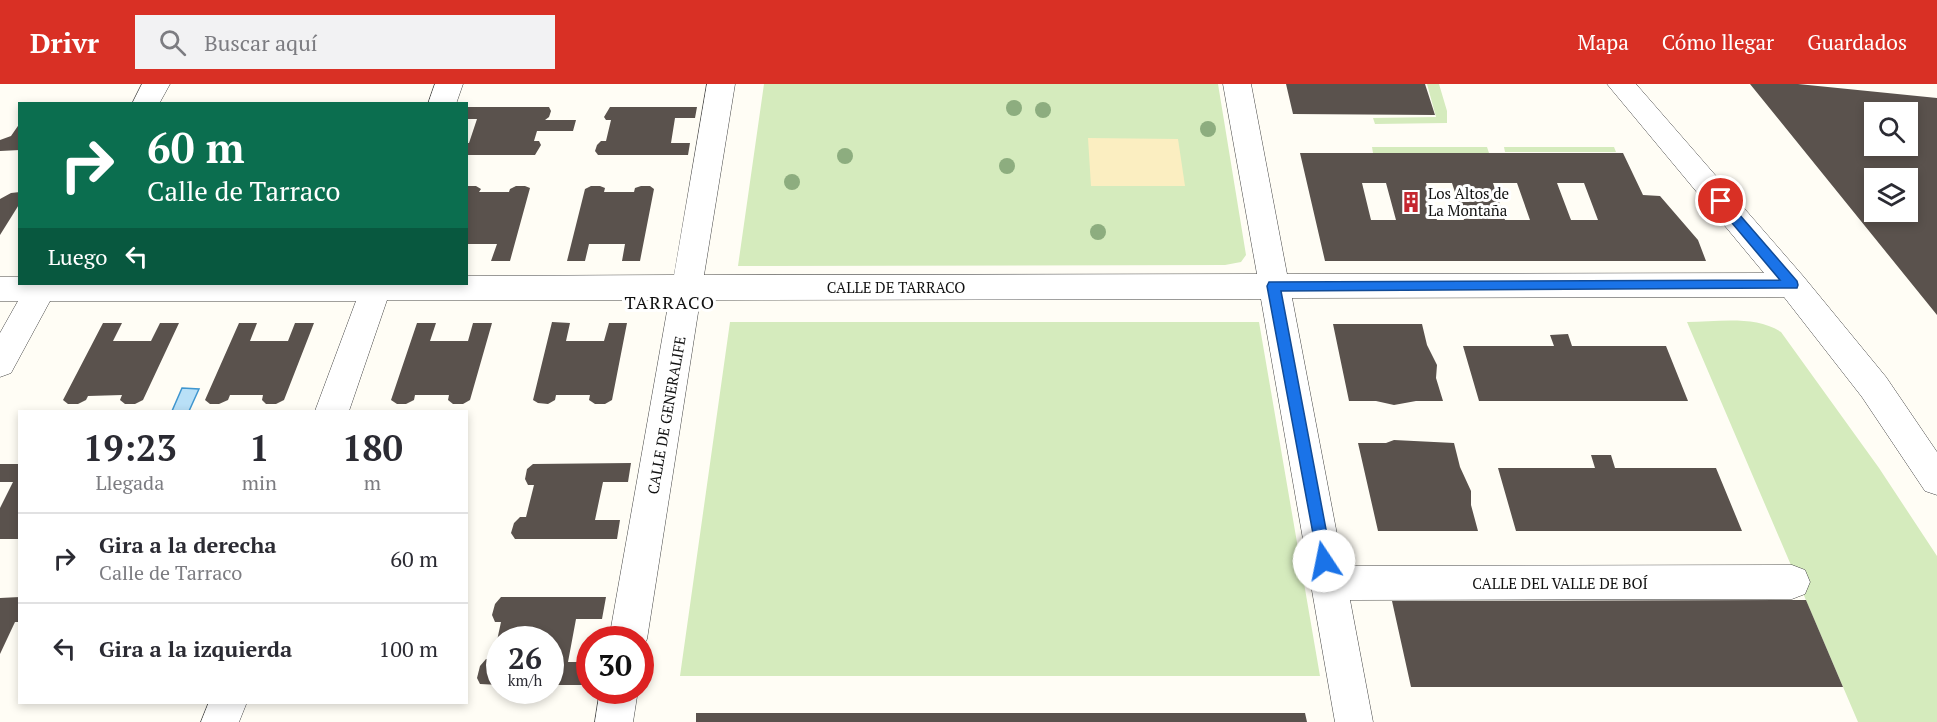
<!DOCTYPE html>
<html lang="es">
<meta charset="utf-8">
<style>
:root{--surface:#fff;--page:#f2f2f3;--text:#2b2b33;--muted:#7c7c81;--line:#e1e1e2;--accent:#d93025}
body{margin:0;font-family:"PT Serif",serif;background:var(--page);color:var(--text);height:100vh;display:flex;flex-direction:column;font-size:22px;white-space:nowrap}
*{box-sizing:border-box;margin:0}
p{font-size:20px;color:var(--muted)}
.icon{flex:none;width:33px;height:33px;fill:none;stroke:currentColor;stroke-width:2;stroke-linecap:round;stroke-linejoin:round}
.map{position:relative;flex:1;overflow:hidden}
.details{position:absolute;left:18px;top:326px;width:450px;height:294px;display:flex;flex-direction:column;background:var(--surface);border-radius:0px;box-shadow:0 3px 9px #0003}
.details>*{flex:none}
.guide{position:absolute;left:18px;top:18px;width:450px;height:183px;border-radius:0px;box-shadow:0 3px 9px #0003;background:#0b6e4f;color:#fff;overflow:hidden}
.buttons{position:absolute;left:1864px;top:18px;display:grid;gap:12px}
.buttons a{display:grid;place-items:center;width:54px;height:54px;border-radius:0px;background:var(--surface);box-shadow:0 3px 9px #0003;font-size:30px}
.speed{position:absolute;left:486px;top:542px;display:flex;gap:12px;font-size:30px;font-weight:700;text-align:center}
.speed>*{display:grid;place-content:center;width:78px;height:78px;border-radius:50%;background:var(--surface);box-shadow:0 3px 9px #0003;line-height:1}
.speed small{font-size:15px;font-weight:400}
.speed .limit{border:9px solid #d22;background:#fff;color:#111}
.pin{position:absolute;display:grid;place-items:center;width:51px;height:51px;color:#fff;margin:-26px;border:3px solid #fff;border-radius:50%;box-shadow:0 2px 6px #0007}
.me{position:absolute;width:66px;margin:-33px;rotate:349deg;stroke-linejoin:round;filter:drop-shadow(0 0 4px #0008)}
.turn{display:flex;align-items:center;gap:21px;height:126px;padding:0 30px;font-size:27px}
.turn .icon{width:78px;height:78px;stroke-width:2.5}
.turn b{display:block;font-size:42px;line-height:51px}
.then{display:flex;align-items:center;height:57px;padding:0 30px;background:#0003;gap:12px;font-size:22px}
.eta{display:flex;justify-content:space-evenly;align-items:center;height:102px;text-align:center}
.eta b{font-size:36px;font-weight:600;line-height:42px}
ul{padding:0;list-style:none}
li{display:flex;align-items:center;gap:18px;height:90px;padding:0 30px;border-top:2px solid var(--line)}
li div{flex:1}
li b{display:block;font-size:22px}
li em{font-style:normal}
header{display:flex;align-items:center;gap:36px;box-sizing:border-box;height:84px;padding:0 30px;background:var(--accent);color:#fff}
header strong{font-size:28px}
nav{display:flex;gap:33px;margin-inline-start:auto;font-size:21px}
.search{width:420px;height:54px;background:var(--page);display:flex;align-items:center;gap:15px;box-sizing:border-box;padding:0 21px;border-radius:0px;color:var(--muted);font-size:22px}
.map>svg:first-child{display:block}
.green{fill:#d5ebbd}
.sand{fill:#fbeec1}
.water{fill:#b9e0f7;stroke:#3f96cf;stroke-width:1.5}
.building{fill:#5a524d;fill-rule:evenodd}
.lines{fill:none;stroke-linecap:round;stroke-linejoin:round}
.street-casing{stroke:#444;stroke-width:1}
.street{fill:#fff;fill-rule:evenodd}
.tree{fill:#8dad7f}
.route{fill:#1a73e8;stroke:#114b97;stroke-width:1.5}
.labels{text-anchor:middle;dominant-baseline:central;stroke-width:6;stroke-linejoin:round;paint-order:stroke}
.poi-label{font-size:15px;fill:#111;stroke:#fff;text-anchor:start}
.street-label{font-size:15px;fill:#111;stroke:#fff}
.quarter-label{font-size:18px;letter-spacing:1.5px;fill:#111;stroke:#fff}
</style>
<header>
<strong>Drivr</strong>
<div class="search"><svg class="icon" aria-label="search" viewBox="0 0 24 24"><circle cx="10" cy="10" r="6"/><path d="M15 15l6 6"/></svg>Buscar aquí</div>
<nav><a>Mapa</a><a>Cómo llegar</a><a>Guardados</a></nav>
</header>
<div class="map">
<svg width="1937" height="638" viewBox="0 0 1937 638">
<rect width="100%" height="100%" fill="#fffdf5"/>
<path class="green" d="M 764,0 L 1218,0 L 1246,171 L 1241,178 L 1225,181 L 738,182 Z
M 1427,0 L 1439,0 L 1447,27 L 1447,39 L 1375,40 L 1373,34 L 1436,33 Z
M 1372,63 L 1487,63 L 1489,69 L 1373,69 Z
M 1504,63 L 1614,63 L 1616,68 L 1505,68 Z
M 730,238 L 1259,238 L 1320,592 L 680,592 Z
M 1687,238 C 1717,238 1755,231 1781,248 L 1879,384 L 1937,472 L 1937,638 L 1858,638 Z"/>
<path class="sand" d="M 1088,54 L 1178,55 L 1185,102 L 1091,102 Z"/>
<path class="water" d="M 182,304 L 199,305 L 189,327 L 172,327 Z"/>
<path class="building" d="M 1286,0 L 1425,0 L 1435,31 L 1293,30 Z
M 1750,0 L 1798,0 L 1937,14 L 1937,231 ZM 1875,28 L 1908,28 L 1908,62 L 1875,62 ZM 1875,94 L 1908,94 L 1908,128 L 1875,128 Z
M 466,23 L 549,23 L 551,27 L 549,33 L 545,36 L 576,36 L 573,47 L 537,47 L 534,57 L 539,57 L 541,61 L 535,71 L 466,71 L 466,59 L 469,59 L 477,35 L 466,35 Z
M 610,23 L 697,23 L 695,34 L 675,34 L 671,59 L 690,59 L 688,71 L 598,71 L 595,67 L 597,61 L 601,57 L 606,57 L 611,36 L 606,36 L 604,33 Z
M 20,39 L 20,66 L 0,67 L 0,56 L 11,52 Z
M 1300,69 L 1623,69 L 1643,111 L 1660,112 L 1698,156 L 1706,177 L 1325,177 ZM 1362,99 L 1386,99 L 1396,136 L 1371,136 ZM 1426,99 L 1452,99 L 1464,136 L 1437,136 ZM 1493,99 L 1517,99 L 1530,136 L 1505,136 ZM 1557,99 L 1584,99 L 1598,136 L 1571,136 Z
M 466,102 L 476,102 L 481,105 L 479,108 L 509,108 L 510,105 L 516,102 L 525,102 L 530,104 L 510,177 L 491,177 L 497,160 L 466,160 Z
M 591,102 L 600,102 L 605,104 L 604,108 L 634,108 L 635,104 L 641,102 L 650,102 L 654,105 L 640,177 L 622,177 L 625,160 L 589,160 L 585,177 L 567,177 L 585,105 Z
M 20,108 L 20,119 L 0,151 L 0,115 L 11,109 Z
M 552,238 L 570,239 L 566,257 L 604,257 L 609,239 L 627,239 L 612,316 L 605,320 L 595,320 L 589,316 L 590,311 L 556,311 L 555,316 L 548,320 L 538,319 L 533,316 Z
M 103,239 L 122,239 L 113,257 L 151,257 L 160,239 L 179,239 L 143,316 L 135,320 L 125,320 L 120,316 L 122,311 L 88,312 L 86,316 L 78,320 L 68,320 L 63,316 Z
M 239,239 L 257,239 L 250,257 L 288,257 L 295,239 L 314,239 L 284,316 L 276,320 L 266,320 L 262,316 L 263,311 L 230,311 L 228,316 L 219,320 L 210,320 L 205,316 Z
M 417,239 L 436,239 L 430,257 L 468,257 L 473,239 L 492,239 L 470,316 L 463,320 L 453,320 L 448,316 L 449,311 L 415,311 L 414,316 L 406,320 L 397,320 L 391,316 Z
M 1333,240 L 1422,240 L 1427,261 L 1437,281 L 1436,294 L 1443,317 L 1416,317 L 1394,321 L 1376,317 L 1349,317 Z
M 1568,250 L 1572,262 L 1666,262 L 1688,317 L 1479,317 L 1463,262 L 1554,262 L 1550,251 Z
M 1394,356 L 1454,359 L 1460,383 L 1471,407 L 1471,421 L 1478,447 L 1378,447 L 1358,359 L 1386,359 Z
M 1591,371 L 1611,371 L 1615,384 L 1716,384 L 1742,447 L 1516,447 L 1498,384 L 1595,384 Z
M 631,379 L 628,398 L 603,398 L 595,436 L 620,436 L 617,455 L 515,455 L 511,449 L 514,439 L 520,433 L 526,433 L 534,401 L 528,401 L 525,395 L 527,385 L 533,380 Z
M 0,380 L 20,380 L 20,455 L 0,455 L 0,424 L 13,398 L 0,398 Z
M 20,513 L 20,538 L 15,538 L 0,570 L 0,514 Z
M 501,513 L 606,513 L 602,535 L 576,535 L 568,578 L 590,578 L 590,601 L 550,601 L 550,555 L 500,555 L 500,601 L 480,600 L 477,594 L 480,582 L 486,575 L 493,575 L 501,538 L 495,538 L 492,531 L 495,520 Z
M 1806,516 L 1843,603 L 1411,603 L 1392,517 Z
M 696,629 L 1305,629 L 1307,638 L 696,638 Z"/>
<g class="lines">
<defs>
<path id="street" d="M 142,0 L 170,0 L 159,20 L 132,20 Z
M 435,0 L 463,0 L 456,20 L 428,20 Z
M 707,0 L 735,0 L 704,191 L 1257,190 L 1223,0 L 1251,0 L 1287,190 L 1764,189 L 1607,0 L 1636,0 L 1803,192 L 1886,293 L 1937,368 L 1937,411 L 1925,407 L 1862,313 L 1784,213 L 1292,214 L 1343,482 L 1792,481 L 1805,486 L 1810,498 L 1805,510 L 1792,515 L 1350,516 L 1373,638 L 1335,638 L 1261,215 L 700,216 L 647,555 L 640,568 L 640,555 L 609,555 L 669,216 L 387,216 L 349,327 L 315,327 L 356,217 L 50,217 L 11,289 L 0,293 L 0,249 L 18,217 L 0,217 L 0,193 L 20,193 L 20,200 L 466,200 L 466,192 L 674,191 Z
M 600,606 L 638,606 L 633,638 L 595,638 Z
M 209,618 L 247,618 L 239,638 L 201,638 Z"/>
</defs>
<use href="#street" class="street-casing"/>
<use href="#street" class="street"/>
</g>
<g class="tree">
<circle cx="1014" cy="24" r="8"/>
<circle cx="1043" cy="26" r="8"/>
<circle cx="1208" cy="45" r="8"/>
<circle cx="845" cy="72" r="8"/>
<circle cx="1007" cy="82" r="8"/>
<circle cx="792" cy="98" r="8"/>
<circle cx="1098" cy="148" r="8"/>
</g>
<path class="route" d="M 1721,113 L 1725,114 L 1797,197 L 1798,201 L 1797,204 L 1281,207 L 1332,477 L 1329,482 L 1324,484 L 1319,482 L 1267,202 L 1269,198 L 1780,196 L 1716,120 L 1716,114 Z"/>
<defs>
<symbol id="building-bare" viewBox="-9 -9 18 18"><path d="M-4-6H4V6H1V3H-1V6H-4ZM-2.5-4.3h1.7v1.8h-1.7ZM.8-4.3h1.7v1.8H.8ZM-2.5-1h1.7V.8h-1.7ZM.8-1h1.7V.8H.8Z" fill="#c4262e" stroke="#fff" stroke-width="2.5" paint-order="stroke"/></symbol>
</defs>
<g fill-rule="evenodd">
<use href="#building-bare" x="1396" y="103" width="30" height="30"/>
</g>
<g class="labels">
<g class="poi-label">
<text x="1428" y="109">Los Altos de<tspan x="1428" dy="17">La Montaña</tspan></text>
</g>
<g class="street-label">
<text x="896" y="203">CALLE DE TARRACO</text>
<text transform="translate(666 331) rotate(-80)">CALLE DE GENERALIFE</text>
<text x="1560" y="499">CALLE DEL VALLE DE BOÍ</text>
</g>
<g class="quarter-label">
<text x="670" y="218">TARRACO</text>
</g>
</g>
</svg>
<div class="buttons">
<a><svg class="icon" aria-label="search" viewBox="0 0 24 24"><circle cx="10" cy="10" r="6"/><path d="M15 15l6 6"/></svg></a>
<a><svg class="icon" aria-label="layers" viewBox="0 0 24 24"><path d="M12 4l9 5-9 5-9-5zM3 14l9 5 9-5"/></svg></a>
</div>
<div class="speed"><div>26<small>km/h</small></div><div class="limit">30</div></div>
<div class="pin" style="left:1721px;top:117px;background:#d93025"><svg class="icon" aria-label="arrive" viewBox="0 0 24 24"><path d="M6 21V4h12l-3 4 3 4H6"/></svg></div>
<svg class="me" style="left:1324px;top:477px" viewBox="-20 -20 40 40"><circle r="19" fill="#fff"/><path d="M0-13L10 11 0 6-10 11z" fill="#1a73e8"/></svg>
<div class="guide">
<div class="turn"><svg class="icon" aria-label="right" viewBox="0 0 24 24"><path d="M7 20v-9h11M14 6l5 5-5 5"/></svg><div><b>60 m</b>Calle de Tarraco</div></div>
<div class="then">Luego<svg class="icon" aria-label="left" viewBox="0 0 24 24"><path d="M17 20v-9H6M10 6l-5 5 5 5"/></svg></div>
</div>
<section class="details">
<div class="eta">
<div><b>19:23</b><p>Llegada</p></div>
<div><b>1</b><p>min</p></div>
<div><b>180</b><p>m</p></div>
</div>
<ul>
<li><svg class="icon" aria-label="right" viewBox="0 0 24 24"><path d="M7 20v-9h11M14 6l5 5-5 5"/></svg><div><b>Gira a la derecha</b><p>Calle de Tarraco</p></div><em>60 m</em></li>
<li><svg class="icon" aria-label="left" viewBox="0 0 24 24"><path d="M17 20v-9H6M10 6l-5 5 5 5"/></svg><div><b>Gira a la izquierda</b></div><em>100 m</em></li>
</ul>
</section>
</div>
